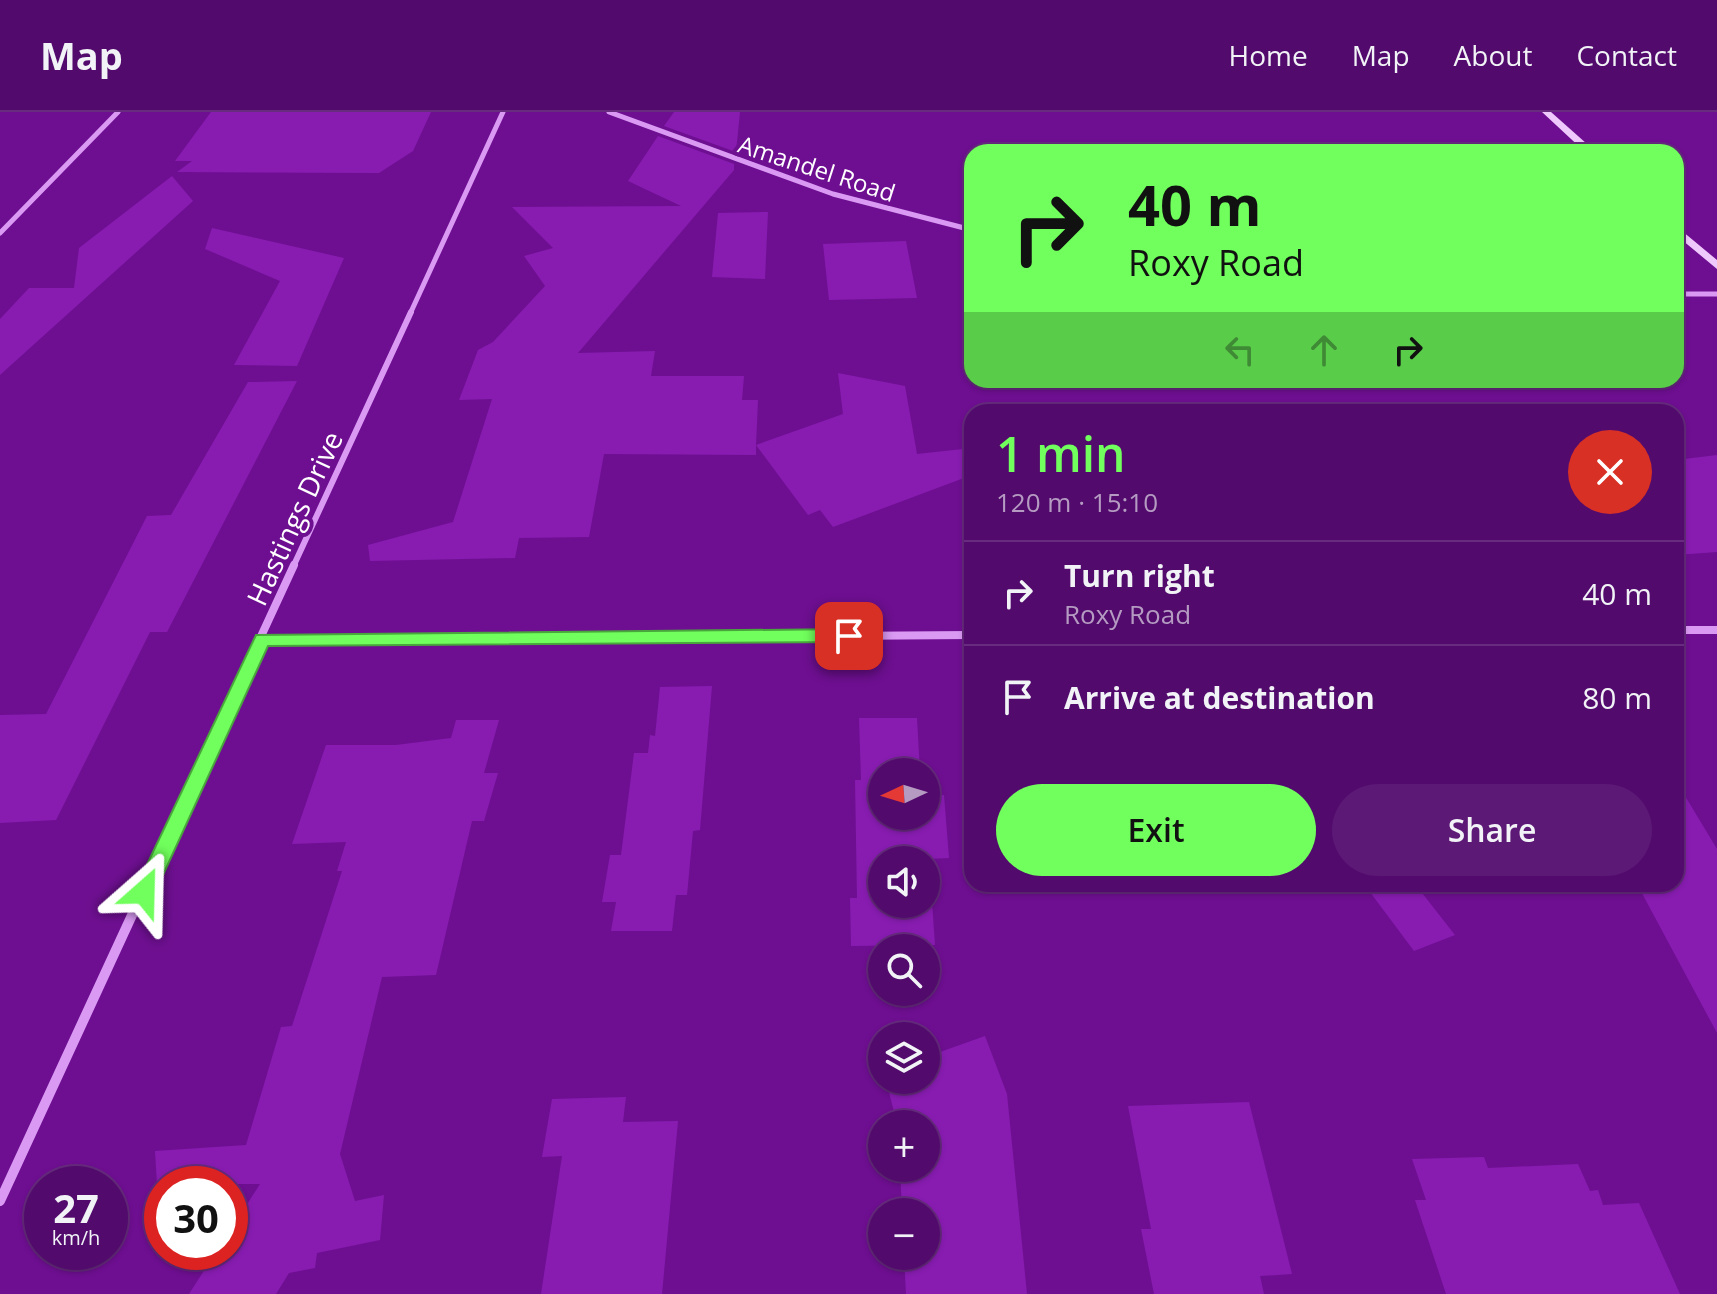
<!DOCTYPE html>
<meta charset="utf-8">
<style>
:root{--surface:#520b6d;--page:#5c1975;--text:#f1f3f6;--muted:#b59bc2;--line:#682b80;--accent:#70ff5c}
body{margin:0;font-family:"Open Sans",sans-serif;background:var(--page);color:var(--text);height:100vh;display:flex;flex-direction:column;font-size:30px;white-space:nowrap}
*{box-sizing:border-box;margin:0}
p{font-size:26px;color:var(--muted)}
.icon{flex:none;width:44px;height:44px;fill:none;stroke:currentColor;stroke-width:2;stroke-linecap:round;stroke-linejoin:round}
.map{position:relative;flex:1;overflow:hidden}
.sheet{position:absolute;left:964px;top:292px;width:720px;height:488px;display:flex;flex-direction:column;background:var(--surface);border-radius:24px;box-shadow:0 2px 6px #0004,0 0 0 2px var(--line)}
.sheet>*{flex:none}
.banner{position:absolute;left:964px;top:32px;width:720px;height:244px;border-radius:24px;box-shadow:0 2px 6px #0004,0 0 0 2px var(--line);background:#70ff5c;color:#111;overflow:hidden}
.needle{width:52px;rotate:266deg}
.tools{position:absolute;left:868px;top:646px;display:grid;gap:16px}
.tools a{display:grid;place-items:center;width:72px;height:72px;border-radius:50%;background:var(--surface);box-shadow:0 2px 6px #0004,0 0 0 2px var(--line);font-size:40px}
.speed{position:absolute;left:24px;top:1054px;display:flex;gap:16px;font-size:40px;font-weight:700;text-align:center}
.speed>*{display:grid;place-content:center;width:104px;height:104px;border-radius:50%;background:var(--surface);box-shadow:0 2px 6px #0004,0 0 0 2px var(--line);line-height:1}
.speed small{font-size:20px;font-weight:400}
.speed .limit{border:12px solid #d22;background:#fff;color:#111}
.pin{position:absolute;display:grid;place-items:center;width:68px;height:68px;color:#fff;margin:-34px;border-radius:16px;box-shadow:0 4px 12px #0006}
.me{position:absolute;width:88px;margin:-44px;rotate:25deg;stroke-linejoin:round;filter:drop-shadow(0 0 6px #0008)}
.turn{display:flex;align-items:center;gap:28px;height:168px;padding:0 32px;font-size:36px}
.turn .icon{width:104px;height:104px;stroke-width:2.5}
.turn b{display:block;font-size:56px;line-height:68px}
.lanes{display:flex;align-items:center;height:76px;padding:0 32px;background:#0003;justify-content:center;gap:40px;direction:ltr}
.lanes .off{opacity:.35}
.round{display:grid;place-items:center;flex:none;width:84px;height:84px;border-radius:42px;background:var(--page)}
.overview{display:flex;align-items:center;justify-content:space-between;height:136px;padding:0 32px}
h1{font-size:48px;font-weight:600;line-height:60px;color:var(--accent)}
.button{display:flex;gap:16px;margin-top:auto;padding:16px 32px}
.button a{flex:1;height:92px;border-radius:48px;background:var(--accent);color:#111;font-size:32px;font-weight:600;line-height:92px;text-align:center}
.button a+a{background:var(--page);color:var(--text)}
ul{padding:0;list-style:none}
li{display:flex;align-items:center;gap:24px;height:104px;padding:0 32px;border-top:2px solid var(--line)}
li div{flex:1}
li b{display:block;font-size:30px}
li em{font-style:normal}
header{display:flex;align-items:center;gap:48px;box-sizing:border-box;height:112px;padding:0 40px;background:var(--surface);border-bottom:2px solid var(--line)}
header strong{font-size:38px}
nav{display:flex;gap:44px;margin-inline-start:auto;font-size:28px}
.map>svg:first-child{display:block}
.building{fill:#881cb1;fill-rule:evenodd}
.lines{fill:none;stroke-linecap:round;stroke-linejoin:round}
.street-far3{stroke:#da9af4;stroke-width:5}
.street-far2{stroke:#da9af4;stroke-width:6}
.street-far1{stroke:#da9af4;stroke-width:8}
.street{stroke:#da9af4;stroke-width:10}
.secondary{fill:#efc9fd;fill-rule:evenodd}
.route{fill:#70ff5c;stroke:#49a63c;stroke-width:2}
.labels{text-anchor:middle;dominant-baseline:central;stroke-width:8;stroke-linejoin:round;paint-order:stroke}
.far-street-label{font-size:24px;fill:#fff;stroke:#6e0f91}
.street-label{font-size:28px;fill:#fff;stroke:#6e0f91}
</style>
<header>
<strong>Map</strong>
<nav><a>Home</a><a>Map</a><a>About</a><a>Contact</a></nav>
</header>
<div class="map">
<svg width="1717" height="1182" viewBox="0 0 1717 1182">
<rect width="100%" height="100%" fill="#6e0f91"/>
<path class="building" d="M 211,0 L 431,0 L 413,39 L 379,61 L 177,60 L 192,49 L 175,49 Z
M 674,0 L 740,0 L 736,40 L 664,14 Z
M 658,24 L 734,52 L 734,58 L 578,241 L 655,239 L 651,264 L 744,264 L 742,288 L 758,288 L 756,333 L 843,302 L 838,261 L 905,274 L 917,342 L 972,336 L 972,363 L 833,415 L 820,398 L 808,403 L 756,333 L 756,343 L 604,342 L 589,425 L 519,426 L 515,446 L 370,449 L 368,433 L 453,410 L 492,287 L 459,288 L 478,238 L 493,230 L 545,174 L 524,144 L 553,136 L 512,95 L 681,94 L 628,69 Z
M 172,64 L 193,89 L 0,263 L 0,207 L 29,176 L 74,176 L 79,136 Z
M 768,100 L 765,167 L 712,165 L 718,101 Z
M 212,116 L 344,146 L 297,254 L 234,253 L 280,169 L 205,137 Z
M 906,129 L 917,186 L 829,188 L 823,132 Z
M 297,269 L 167,520 L 150,520 L 56,708 L 0,711 L 0,603 L 46,602 L 147,404 L 171,403 L 248,270 Z
M 1717,343 L 1717,440 L 1676,443 L 1676,348 Z
M 712,574 L 700,718 L 693,719 L 687,783 L 676,783 L 672,819 L 611,819 L 616,790 L 602,790 L 610,743 L 621,743 L 634,641 L 648,641 L 650,623 L 655,624 L 660,575 Z
M 859,606 L 917,606 L 920,660 L 882,660 L 882,704 L 926,704 L 926,684 L 944,683 L 949,746 L 929,747 L 935,833 L 851,834 L 850,786 L 857,786 L 855,668 L 861,668 ZM 882,748 L 926,748 L 926,792 L 882,792 Z
M 456,608 L 499,608 L 484,661 L 498,661 L 484,709 L 472,709 L 436,863 L 382,865 L 340,1042 L 355,1089 L 384,1083 L 380,1128 L 317,1141 L 315,1156 L 289,1161 L 276,1182 L 189,1182 L 216,1140 L 230,1140 L 230,1119 L 260,1072 L 157,1072 L 155,1039 L 246,1033 L 281,915 L 292,914 L 342,759 L 337,759 L 346,730 L 292,732 L 326,633 L 396,633 L 451,626 Z
M 1676,669 L 1717,737 L 1717,921 L 1637,772 L 1676,772 Z
M 1364,772 L 1415,772 L 1455,823 L 1414,839 Z
M 985,924 L 1007,982 L 1027,1182 L 906,1182 L 904,1144 L 926,1144 L 926,1100 L 902,1100 L 900,1056 L 926,1056 L 926,1012 L 897,1012 L 886,968 L 926,968 L 926,945 Z
M 626,985 L 623,1010 L 678,1009 L 662,1182 L 541,1182 L 562,1044 L 542,1045 L 552,987 Z
M 1249,990 L 1292,1162 L 1260,1164 L 1264,1182 L 1154,1182 L 1141,1117 L 1151,1117 L 1128,994 Z
M 1484,1045 L 1488,1056 L 1578,1052 L 1590,1079 L 1598,1078 L 1603,1093 L 1639,1091 L 1680,1182 L 1446,1182 L 1415,1088 L 1426,1088 L 1412,1047 Z"/>
<g class="lines">
<path class="street-far3" d="M 609,0 L 833,82 L 972,118
M 0,121 L 118,0
M 1676,182 L 1717,182
M 410,202 L 503,0"/>
<path class="street-far2" d="M 293,455 L 411,200"/>
<path class="street-far1" d="M 1676,518 L 1717,518
M 262,528 L 972,523
M 144,777 L 294,453"/>
<path class="street" d="M 0,1089 L 145,775"/>
<path class="secondary" d="M 1542,0 L 1551,0 L 1596,40 L 1585,40 Z
M 1676,114 L 1717,148 L 1717,157 L 1676,123 Z"/>
</g>
<path class="route" d="M 849,517 L 857,524 L 849,530 L 268,534 L 152,787 L 144,790 L 137,787 L 134,780 L 256,523 Z"/>
<g class="labels">
<g class="far-street-label">
<text transform="translate(817 56) rotate(18)">Amandel Road</text>
</g>
<g class="street-label">
<text transform="translate(294 406) rotate(-65)">Hastings Drive</text>
</g>
</g>
</svg>
<div class="tools">
<a><svg class="needle" viewBox="-14 -14 28 28"><path d="M0-13l5 13h-10z" fill="#e53935"/><path d="M0 13l5-13h-10z" fill="#b59bc2"/></svg></a>
<a><svg class="icon" aria-label="sound" viewBox="0 0 24 24"><path d="M4 9h4l5-4v14l-5-4H4zM17 9q2 3 0 6"/></svg></a>
<a><svg class="icon" aria-label="search" viewBox="0 0 24 24"><circle cx="10" cy="10" r="6"/><path d="M15 15l6 6"/></svg></a>
<a><svg class="icon" aria-label="layers" viewBox="0 0 24 24"><path d="M12 4l9 5-9 5-9-5zM3 14l9 5 9-5"/></svg></a>
<a>+</a>
<a>−</a>
</div>
<div class="speed"><div>27<small>km/h</small></div><div class="limit">30</div></div>
<div class="pin" style="left:849px;top:524px;background:#d93025"><svg class="icon" aria-label="arrive" viewBox="0 0 24 24"><path d="M6 21V4h12l-3 4 3 4H6"/></svg></div>
<svg class="me" style="left:144px;top:780px" viewBox="-20 -20 40 40"><path d="M0-17L14 15 0 8-14 15z" fill="#70ff5c" stroke="#fff" stroke-width="4"/></svg>
<div class="banner">
<div class="turn"><svg class="icon" aria-label="right" viewBox="0 0 24 24"><path d="M7 20v-9h11M14 6l5 5-5 5"/></svg><div><b>40 m</b>Roxy Road</div></div>
<div class="lanes"><svg class="icon off" aria-label="left" viewBox="0 0 24 24"><path d="M17 20v-9H6M10 6l-5 5 5 5"/></svg><svg class="icon off" aria-label="ahead" viewBox="0 0 24 24"><path d="M12 20V5M6 11l6-6 6 6"/></svg><svg class="icon" aria-label="right" viewBox="0 0 24 24"><path d="M7 20v-9h11M14 6l5 5-5 5"/></svg></div>
</div>
<section class="sheet">
<div class="overview"><div><h1>1 min</h1><p>120 m · 15:10</p></div><a class="round" style="background:#d93025;color:#fff"><svg class="icon" aria-label="close" viewBox="0 0 24 24"><path d="M6 6l12 12M18 6L6 18"/></svg></a></div>
<ul>
<li><svg class="icon" aria-label="right" viewBox="0 0 24 24"><path d="M7 20v-9h11M14 6l5 5-5 5"/></svg><div><b>Turn right</b><p>Roxy Road</p></div><em>40 m</em></li>
<li><svg class="icon" aria-label="arrive" viewBox="0 0 24 24"><path d="M6 21V4h12l-3 4 3 4H6"/></svg><div><b>Arrive at destination</b></div><em>80 m</em></li>
</ul>
<div class="button"><a>Exit</a><a>Share</a></div>
</section>
</div>
